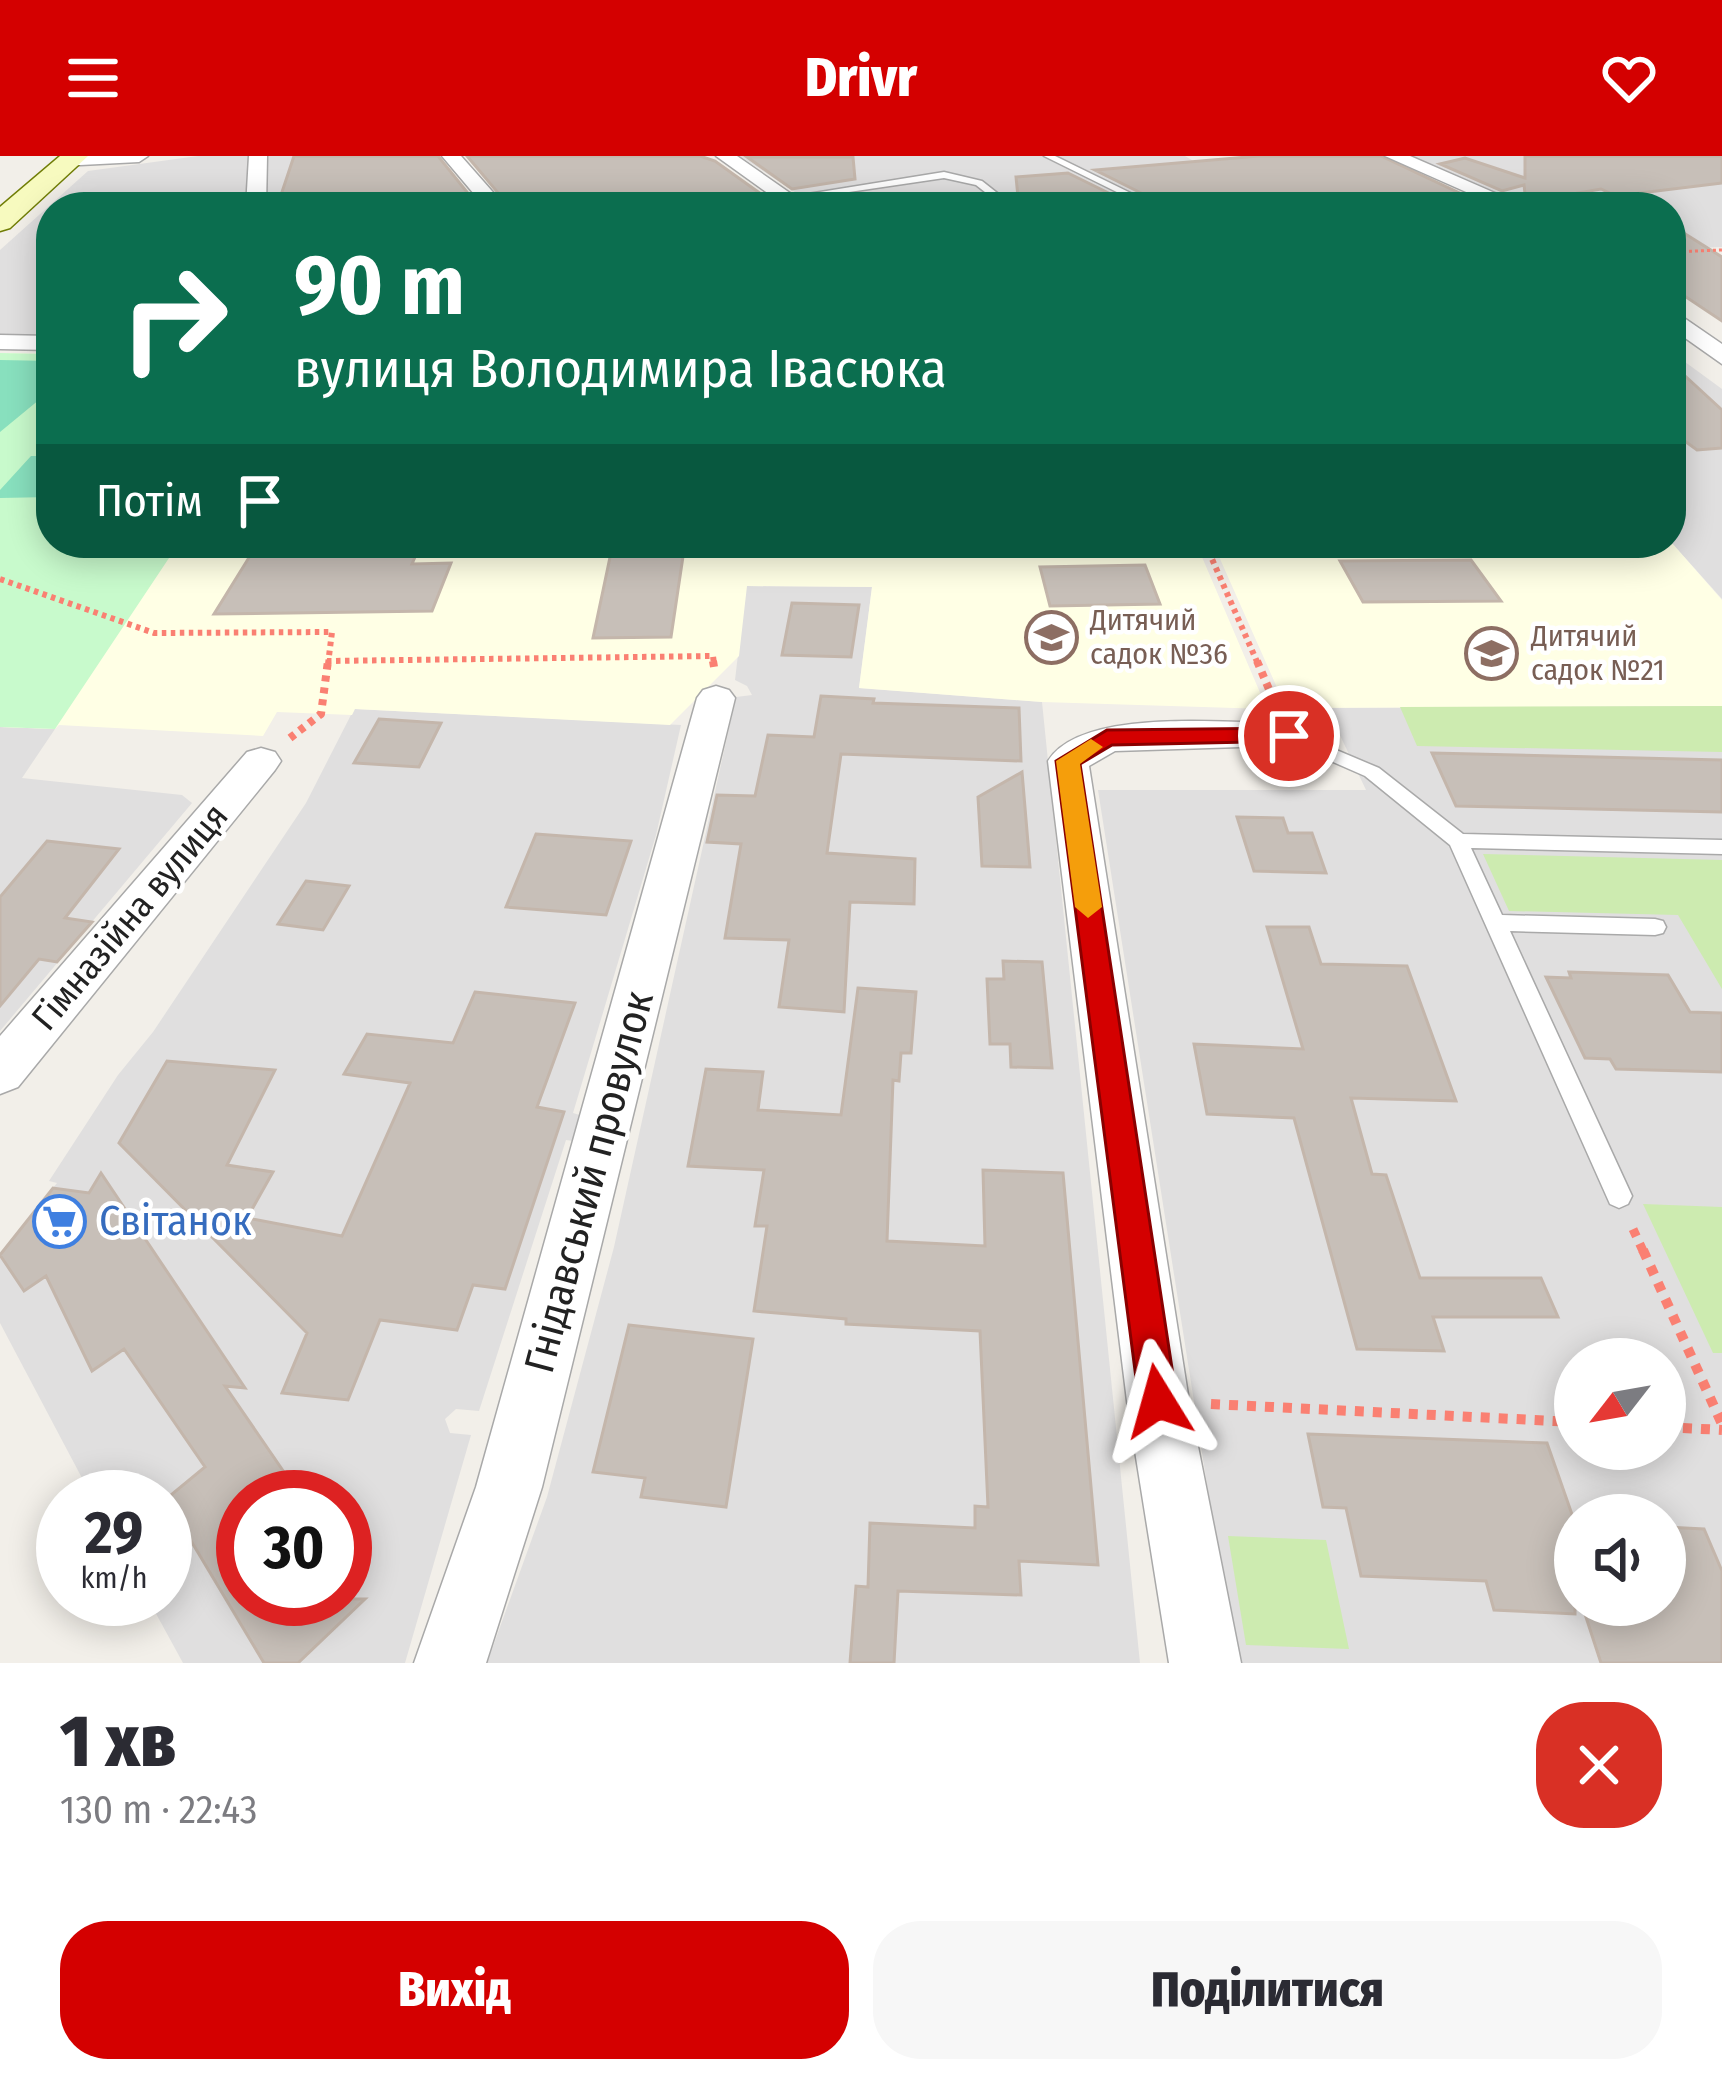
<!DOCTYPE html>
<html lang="uk">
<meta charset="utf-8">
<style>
:root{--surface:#fff;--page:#f7f7f7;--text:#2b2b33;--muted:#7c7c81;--accent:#d40000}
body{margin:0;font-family:"Fira Sans Condensed",sans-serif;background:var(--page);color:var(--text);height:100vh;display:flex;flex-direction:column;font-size:45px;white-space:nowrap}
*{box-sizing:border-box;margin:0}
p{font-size:39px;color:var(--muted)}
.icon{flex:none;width:66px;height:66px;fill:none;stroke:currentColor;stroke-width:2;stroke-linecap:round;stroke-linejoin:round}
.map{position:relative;height:1507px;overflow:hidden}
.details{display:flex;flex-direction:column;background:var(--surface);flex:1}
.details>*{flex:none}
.hud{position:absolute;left:36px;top:36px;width:1650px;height:366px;border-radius:48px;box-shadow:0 6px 30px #0003;background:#0b6e4f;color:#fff;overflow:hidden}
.needle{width:78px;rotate:239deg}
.buttons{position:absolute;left:1554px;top:1182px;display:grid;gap:24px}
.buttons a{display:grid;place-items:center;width:132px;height:132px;border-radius:50%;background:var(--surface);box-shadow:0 6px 30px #0003;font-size:60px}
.speed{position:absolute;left:36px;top:1314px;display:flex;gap:24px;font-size:60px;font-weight:700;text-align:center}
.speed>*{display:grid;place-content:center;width:156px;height:156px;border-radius:50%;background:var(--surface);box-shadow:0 6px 30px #0003;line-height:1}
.speed small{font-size:30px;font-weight:400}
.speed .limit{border:18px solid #d22;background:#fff;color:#111}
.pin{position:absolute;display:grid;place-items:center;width:102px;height:102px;color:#fff;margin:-51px;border:6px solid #fff;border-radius:50%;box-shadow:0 3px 12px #0007}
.me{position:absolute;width:132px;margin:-66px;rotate:352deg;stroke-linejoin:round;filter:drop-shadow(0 0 9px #0008)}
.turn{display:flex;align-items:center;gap:42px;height:252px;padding:0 60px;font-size:54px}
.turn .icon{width:156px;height:156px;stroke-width:2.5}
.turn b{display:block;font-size:84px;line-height:102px}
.then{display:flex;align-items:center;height:114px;padding:0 60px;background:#0003;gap:24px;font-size:45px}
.round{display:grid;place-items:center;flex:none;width:126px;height:126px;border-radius:48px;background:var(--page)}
.overview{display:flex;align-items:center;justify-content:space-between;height:204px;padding:0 60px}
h1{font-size:72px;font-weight:800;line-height:90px}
.action{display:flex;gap:24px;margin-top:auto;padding:24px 60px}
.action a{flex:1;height:138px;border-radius:48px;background:var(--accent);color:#fff;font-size:48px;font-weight:800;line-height:138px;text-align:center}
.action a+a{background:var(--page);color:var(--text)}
header{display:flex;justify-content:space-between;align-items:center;height:156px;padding:0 60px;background:var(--accent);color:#fff;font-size:54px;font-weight:800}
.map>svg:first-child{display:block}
.residential{fill:#e0dfdf;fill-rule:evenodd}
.education{fill:#ffffe5}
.grass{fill:#cdebb0}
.park{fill:#c8facc}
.pitch{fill:#88e0be}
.building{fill:#c7bfb8;stroke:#c4b6ab;stroke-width:3}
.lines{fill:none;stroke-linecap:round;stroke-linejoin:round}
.lane-casing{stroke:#a9a9a9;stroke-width:3}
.street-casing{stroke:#a9a9a9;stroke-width:3}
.secondary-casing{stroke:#707d05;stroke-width:3}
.path-far4{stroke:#fa8072;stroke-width:3;stroke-dasharray:3 3;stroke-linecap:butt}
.path-far3{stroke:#fa8072;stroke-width:6;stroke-dasharray:4.5 4.5;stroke-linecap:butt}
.path-far2{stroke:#fa8072;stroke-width:8;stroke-dasharray:6 6;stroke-linecap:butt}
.path-far1{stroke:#fa8072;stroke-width:9;stroke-dasharray:8 8;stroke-linecap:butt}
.path{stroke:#fa8072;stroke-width:10;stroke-dasharray:9 9;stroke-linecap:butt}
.lane{fill:#fff;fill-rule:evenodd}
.street{fill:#fff;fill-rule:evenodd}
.secondary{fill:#f7fabf;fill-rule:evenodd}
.route{fill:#d40000;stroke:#8a0000;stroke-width:3}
.slow{fill:#f59e0b}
.labels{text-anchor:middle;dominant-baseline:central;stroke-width:9;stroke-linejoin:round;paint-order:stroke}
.far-education-label{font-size:30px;fill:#785e54;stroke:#fff;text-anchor:start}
.street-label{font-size:36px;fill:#222;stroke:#fff}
.near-street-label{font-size:42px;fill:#222;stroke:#fff}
.near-shop-label{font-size:42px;fill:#366cbe;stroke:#fff;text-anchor:start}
</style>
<header><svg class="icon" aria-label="menu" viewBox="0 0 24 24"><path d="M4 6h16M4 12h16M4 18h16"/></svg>Drivr<svg class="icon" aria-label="heart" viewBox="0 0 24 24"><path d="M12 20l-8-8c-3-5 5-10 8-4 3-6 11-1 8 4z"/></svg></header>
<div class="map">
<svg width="1722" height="1507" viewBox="0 0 1722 1507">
<rect width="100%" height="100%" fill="#f2efe9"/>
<path class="residential" d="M 198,0 L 254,0 L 251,51 L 51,51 L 51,180 L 0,179 L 0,94 L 88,15 Z
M 264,0 L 436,0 L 476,51 L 261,51 L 266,36 Z
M 740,0 L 1185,0 L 1234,29 L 1245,51 L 818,51 Z
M 1411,0 L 1722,0 L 1722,91 L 1671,93 L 1671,51 L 1531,51 Z
M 1671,203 L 1681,203 L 1722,233 L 1722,443 L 1671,386 Z
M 746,430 L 872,431 L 859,532 L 1042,546 L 1140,1507 L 487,1507 L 547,1341 L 614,1091 L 736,541 L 752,539 L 747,530 L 735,524 Z
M 1722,550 L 1722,1507 L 1235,1507 L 1098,634 L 1366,634 L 1327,552 ZM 1575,1203 L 1665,1203 L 1665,1293 L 1575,1293 ZM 1575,1359 L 1665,1359 L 1665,1449 L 1575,1449 Z
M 354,553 L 681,569 L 656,679 L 573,957 L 583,960 L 573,985 L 566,984 L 479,1255 L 456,1253 L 445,1263 L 450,1277 L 471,1279 L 405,1507 L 183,1507 L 148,1443 L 165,1443 L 165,1341 L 92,1341 L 0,1167 L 0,1099 L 57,1027 L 49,1025 L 118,919 L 153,876 L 306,647 ZM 243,1341 L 345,1341 L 345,1443 L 243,1443 Z
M 0,571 L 55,573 L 22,622 L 182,639 L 192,647 L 0,875 Z"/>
<path class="education" d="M 0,197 L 51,198 L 51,387 L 1196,387 L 1267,553 L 1042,546 L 859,532 L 872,431 L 747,430 L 739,500 L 670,569 L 355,553 L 352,559 L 277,556 L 263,580 L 59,569 L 55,573 L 0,571 Z
M 1671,386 L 1722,444 L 1722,550 L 1286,552 L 1213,387 Z"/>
<path class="grass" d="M 1722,550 L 1722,596 L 1417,590 L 1400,551 Z
M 1483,698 L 1722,704 L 1722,833 L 1678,759 L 1509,755 Z
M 1643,1048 L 1722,1051 L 1722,1197 L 1713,1197 Z
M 1228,1380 L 1326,1384 L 1349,1493 L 1246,1489 Z"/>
<path class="park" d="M 0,197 L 51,198 L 51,387 L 179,387 L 55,573 L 0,571 Z"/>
<path class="pitch" d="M 0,204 L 51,205 L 51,234 L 0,276 Z
M 31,300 L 51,300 L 51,341 L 0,342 L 0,334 Z"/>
<path class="building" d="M 294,0 L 438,0 L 479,51 L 392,51 L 386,43 L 289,48 L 290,44 L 279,45 Z
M 467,0 L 700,0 L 715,5 L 761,38 L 744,41 L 758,51 L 510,51 Z
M 1259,0 L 1381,0 L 1472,43 L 1443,51 L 1423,44 L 1424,51 L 1142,51 L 1151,47 L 1149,41 L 1095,14 Z
M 1525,0 L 1722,0 L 1722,27 L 1616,40 L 1601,33 L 1526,46 L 1524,29 L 1502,35 L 1440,8 L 1465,2 L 1525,22 Z
M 747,1 L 853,1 L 855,23 L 792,33 Z
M 1068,17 L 1137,51 L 1019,51 L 1016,21 Z
M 1671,69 L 1722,101 L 1722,165 L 1671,131 Z
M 1671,207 L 1722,254 L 1722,292 L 1697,294 L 1671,275 Z
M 258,387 L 421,387 L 412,408 L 451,407 L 432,455 L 214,458 Z
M 613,387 L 685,387 L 671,481 L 593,482 Z
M 1471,404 L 1501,445 L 1363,446 L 1340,405 Z
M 1145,409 L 1160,448 L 1050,450 L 1040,411 Z
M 792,447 L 859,449 L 851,501 L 782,499 Z
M 821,540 L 874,543 L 873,547 L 1019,552 L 1021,605 L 841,598 L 827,697 L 915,703 L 914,748 L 850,746 L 844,856 L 779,851 L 789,784 L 725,782 L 741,688 L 707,686 L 717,639 L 755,640 L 768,579 L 814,581 Z
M 379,563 L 441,567 L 419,611 L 354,607 Z
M 1432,597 L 1722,604 L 1722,656 L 1456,650 Z
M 1022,616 L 1030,711 L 982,710 L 978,641 Z
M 1237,661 L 1283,662 L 1288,677 L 1312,677 L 1326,717 L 1254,715 Z
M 536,678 L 631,685 L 606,759 L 506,751 Z
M 47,685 L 119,693 L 65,762 L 92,766 L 57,806 L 39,803 L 0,850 L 0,741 Z
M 306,725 L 349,730 L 323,774 L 278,768 Z
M 1267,771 L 1309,771 L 1321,808 L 1407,810 L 1456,945 L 1351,942 L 1372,1018 L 1386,1019 L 1420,1122 L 1541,1122 L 1558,1161 L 1433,1161 L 1444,1195 L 1357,1193 L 1294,962 L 1207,958 L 1194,888 L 1303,893 Z
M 1003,805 L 1042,806 L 1052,912 L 1011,911 L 1010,888 L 990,888 L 987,823 L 1004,823 Z
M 1569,816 L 1668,819 L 1690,856 L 1722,857 L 1722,916 L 1616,913 L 1610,903 L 1585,902 L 1546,821 L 1571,822 Z
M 858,832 L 916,836 L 911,897 L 901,897 L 899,925 L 893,924 L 887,1085 L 985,1090 L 983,1014 L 1063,1017 L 1098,1409 L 1019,1405 L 1021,1439 L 898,1435 L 894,1507 L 850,1507 L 856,1430 L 868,1431 L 870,1367 L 975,1372 L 975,1350 L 988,1351 L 980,1175 L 846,1168 L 846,1163 L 754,1155 L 767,1070 L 755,1070 L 764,1014 L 688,1010 L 706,913 L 763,916 L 758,954 L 841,959 Z
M 475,836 L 575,847 L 537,951 L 564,956 L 505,1133 L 473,1129 L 457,1174 L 380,1164 L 348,1244 L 282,1237 L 307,1177 L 119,987 L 167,905 L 275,914 L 227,1009 L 273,1016 L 247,1062 L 342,1080 L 410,927 L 344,918 L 367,878 L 453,887 Z
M 101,1017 L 245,1232 L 225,1230 L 301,1341 L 243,1341 L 243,1443 L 365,1443 L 298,1507 L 264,1507 L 166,1343 L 205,1311 L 124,1193 L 92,1215 L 46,1120 L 24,1135 L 0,1099 L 53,1032 L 89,1037 Z
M 629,1169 L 753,1183 L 726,1351 L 641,1341 L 645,1322 L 593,1316 Z
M 1308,1278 L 1547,1287 L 1575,1367 L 1575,1458 L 1494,1454 L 1486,1425 L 1361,1420 L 1346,1352 L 1323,1351 Z
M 1665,1371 L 1704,1373 L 1722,1415 L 1722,1507 L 1601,1507 L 1582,1449 L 1665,1449 Z"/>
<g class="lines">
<defs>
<path id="lane" d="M 1044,0 L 1055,0 L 1147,45 L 1139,47 Z
M 944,16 L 982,25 L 1015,51 L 1004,51 L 976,29 L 944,22 L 788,45 L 783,42 Z
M 1289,574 L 1379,612 L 1463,678 L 1722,684 L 1722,698 L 1471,692 L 1502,759 L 1655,763 L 1663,765 L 1666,771 L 1663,777 L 1655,779 L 1510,775 L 1632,1040 L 1628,1048 L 1619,1052 L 1610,1048 L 1450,689 L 1365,620 L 1283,584 L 1280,580 Z"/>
<path id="street" d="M 68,0 L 148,0 L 139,6 L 61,10 L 61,2 Z
M 249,0 L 267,0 L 266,51 L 246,51 Z
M 442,0 L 461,0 L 506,51 L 485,51 Z
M 716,0 L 737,0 L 810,51 L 787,51 Z
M 1385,0 L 1410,0 L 1527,51 L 1500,51 Z
M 1671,153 L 1722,188 L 1722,208 L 1671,172 Z
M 0,179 L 51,180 L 51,194 L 0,193 Z
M 716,530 L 729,534 L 735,542 L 542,1331 L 486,1507 L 414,1507 L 476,1331 L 697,542 L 703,534 Z
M 1289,567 L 1303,571 L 1308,580 L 1303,589 L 1115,595 L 1089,610 L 1189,1245 L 1241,1507 L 1169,1507 L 1127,1245 L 1048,605 C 1082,550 1230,568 1289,567 Z
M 261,592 L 275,596 L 281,605 L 275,614 L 18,931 L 0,938 L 0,880 L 247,596 Z"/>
<path id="secondary" d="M 60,0 L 88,0 L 10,72 L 0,75 L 0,51 Z"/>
</defs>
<use href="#lane" class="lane-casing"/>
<use href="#street" class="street-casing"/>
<use href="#secondary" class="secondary-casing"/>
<path class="path-far4" d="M 1671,96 L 1722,94"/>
<path class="path-far3" d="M 1205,387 L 1258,508
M 0,423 L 154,477 L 332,476 L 328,508
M 327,505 L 713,500 L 714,508"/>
<path class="path-far2" d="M 713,505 L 714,511
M 1257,505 L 1274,545
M 290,582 L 321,558 L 328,505"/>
<path class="path-far1" d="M 1633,1073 L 1644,1097"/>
<path class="path" d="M 1643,1094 L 1722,1268
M 1211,1248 L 1575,1266
M 1665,1271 L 1722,1274"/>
<use href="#lane" class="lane"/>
<use href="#street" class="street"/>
<use href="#secondary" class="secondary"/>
</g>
<path class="route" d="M 1289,572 L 1297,574 L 1297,585 L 1112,589 L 1080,608 L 1177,1245 L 1172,1259 L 1158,1264 L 1145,1259 L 1139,1245 L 1056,605 L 1107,574 Z"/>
<path class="slow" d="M 1091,583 L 1103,591 L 1080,608 L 1102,751 L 1088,762 L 1075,751 L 1056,605 Z"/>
<defs>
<symbol id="school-ring" viewBox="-11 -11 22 22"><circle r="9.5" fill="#fff" stroke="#8d6e63" stroke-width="1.5"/><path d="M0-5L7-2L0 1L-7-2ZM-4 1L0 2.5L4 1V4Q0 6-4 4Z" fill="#8d6e63"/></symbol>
<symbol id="supermarket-ring" viewBox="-11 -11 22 22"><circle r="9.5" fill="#fff" stroke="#3f7fe0" stroke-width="1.5"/><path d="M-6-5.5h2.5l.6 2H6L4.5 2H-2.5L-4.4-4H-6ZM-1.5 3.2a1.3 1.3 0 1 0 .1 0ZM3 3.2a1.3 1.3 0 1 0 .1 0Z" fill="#3f7fe0"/></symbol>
</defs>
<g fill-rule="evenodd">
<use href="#school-ring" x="1022" y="452" width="59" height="59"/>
<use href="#school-ring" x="1462" y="468" width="59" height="59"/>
<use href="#supermarket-ring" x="30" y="1036" width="59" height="59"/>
</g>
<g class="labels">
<g class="far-education-label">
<text x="1090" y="464">Дитячий<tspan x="1090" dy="34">садок №36</tspan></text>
<text x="1531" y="480">Дитячий<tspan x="1531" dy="34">садок №21</tspan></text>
</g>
<g class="street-label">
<text transform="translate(130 761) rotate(-50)">Гімназійна вулиця</text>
</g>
<g class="near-street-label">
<text transform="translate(589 1026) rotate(-75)">Гнідавський провулок</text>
</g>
<g class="near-shop-label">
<text x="99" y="1065">Світанок</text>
</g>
</g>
</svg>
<div class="buttons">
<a><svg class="needle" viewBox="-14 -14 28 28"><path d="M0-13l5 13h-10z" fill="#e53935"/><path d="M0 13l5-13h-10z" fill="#7c7c81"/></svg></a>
<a><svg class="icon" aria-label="sound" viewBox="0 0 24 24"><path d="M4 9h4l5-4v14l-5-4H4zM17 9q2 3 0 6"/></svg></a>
</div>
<div class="speed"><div>29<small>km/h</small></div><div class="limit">30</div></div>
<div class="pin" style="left:1289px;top:580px;background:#d93025"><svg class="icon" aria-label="arrive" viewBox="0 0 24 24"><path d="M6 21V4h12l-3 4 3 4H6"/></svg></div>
<svg class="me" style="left:1158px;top:1245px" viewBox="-20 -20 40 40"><path d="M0-17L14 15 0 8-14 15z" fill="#d40000" stroke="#fff" stroke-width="4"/></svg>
<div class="hud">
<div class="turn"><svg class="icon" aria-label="right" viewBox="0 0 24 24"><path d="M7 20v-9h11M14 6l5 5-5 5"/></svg><div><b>90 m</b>вулиця Володимира Івасюка</div></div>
<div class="then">Потім<svg class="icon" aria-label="arrive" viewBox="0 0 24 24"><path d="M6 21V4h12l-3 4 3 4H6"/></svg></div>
</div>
</div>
<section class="details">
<div class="overview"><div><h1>1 хв</h1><p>130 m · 22:43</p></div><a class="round" style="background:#d93025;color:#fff"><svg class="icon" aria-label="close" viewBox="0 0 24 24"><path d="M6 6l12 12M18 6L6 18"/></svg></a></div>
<div class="action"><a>Вихід</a><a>Поділитися</a></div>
</section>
